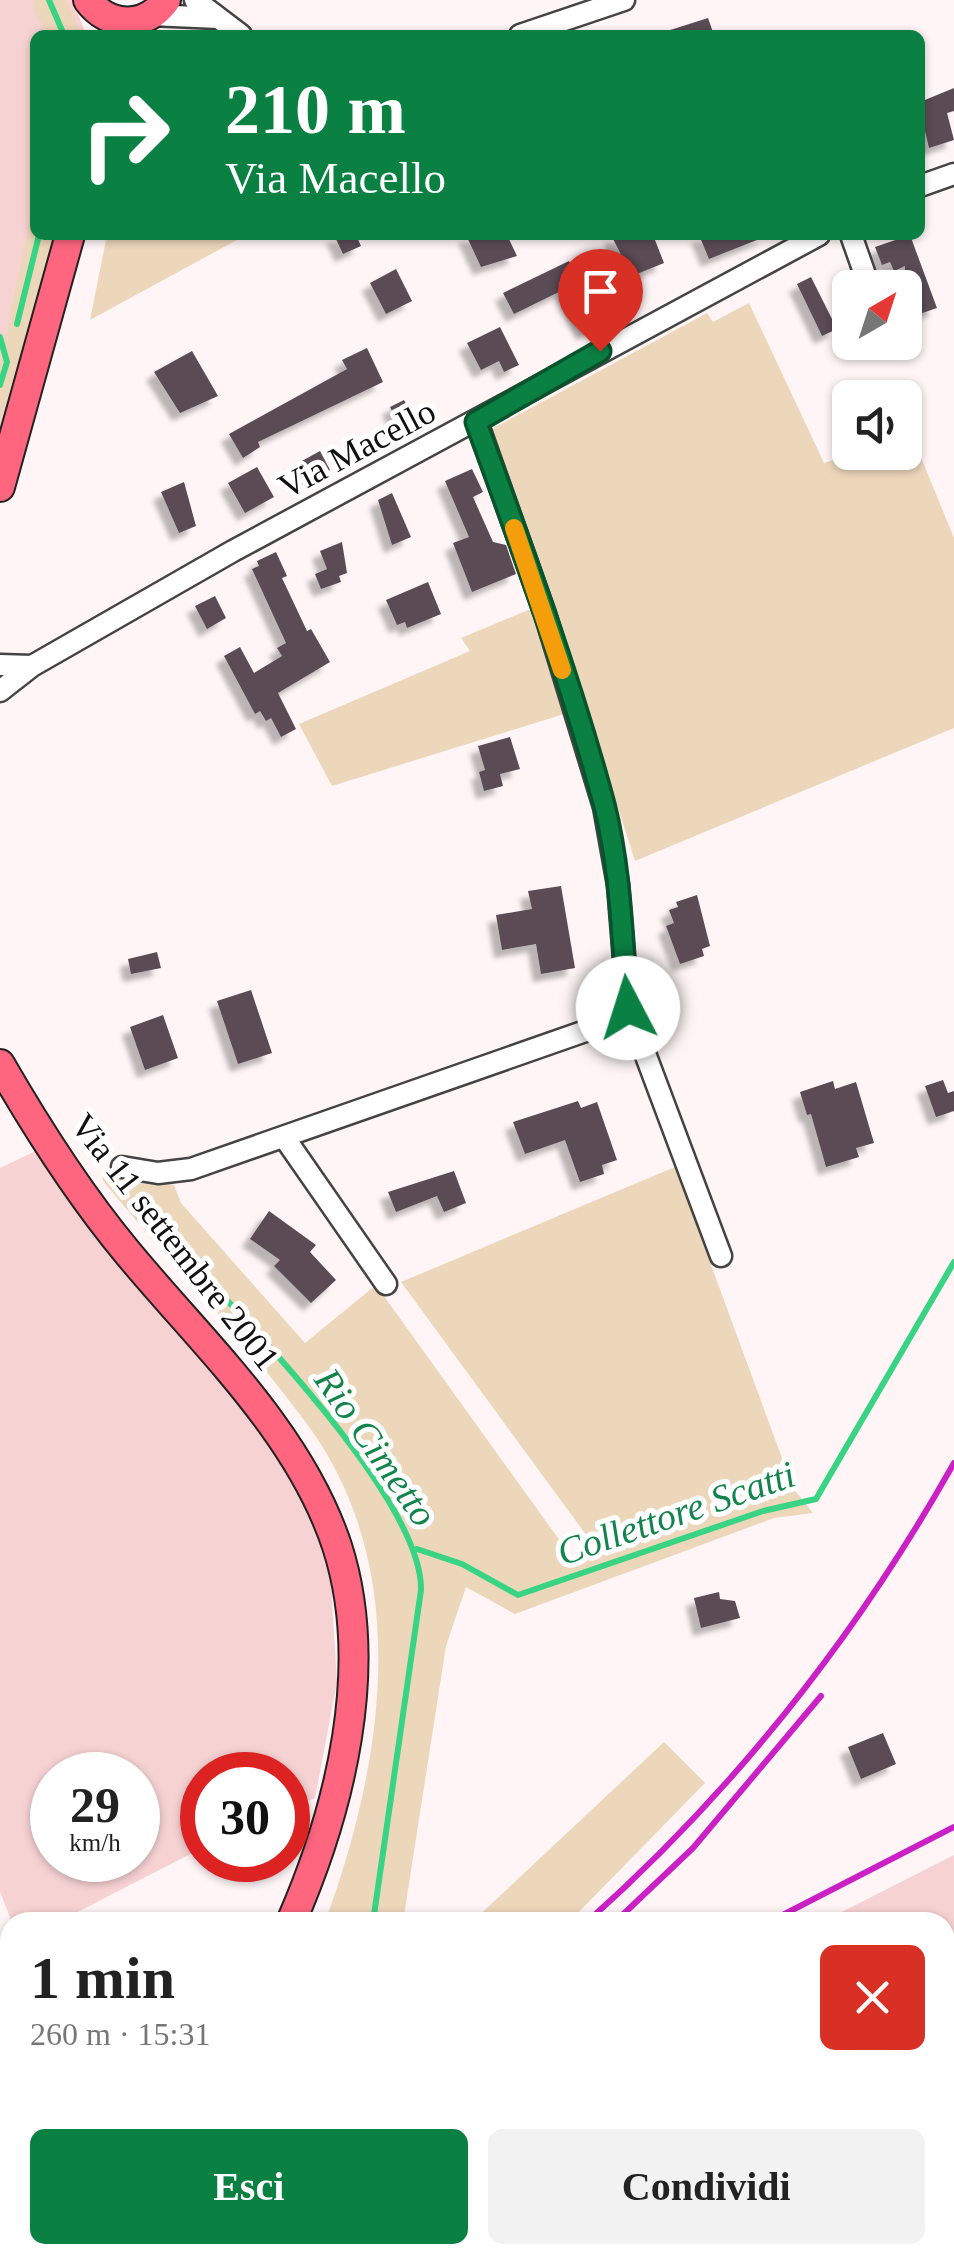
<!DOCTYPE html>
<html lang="it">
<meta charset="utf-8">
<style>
:root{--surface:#fff;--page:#f2f2f2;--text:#222;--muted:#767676;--accent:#0b8043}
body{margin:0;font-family:Georgia,serif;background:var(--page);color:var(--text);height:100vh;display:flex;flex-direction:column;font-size:38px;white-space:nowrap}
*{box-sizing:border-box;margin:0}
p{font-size:32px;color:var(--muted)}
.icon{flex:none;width:55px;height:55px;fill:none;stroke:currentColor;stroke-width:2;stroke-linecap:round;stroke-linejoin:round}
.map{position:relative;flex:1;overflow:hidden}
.panel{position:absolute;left:0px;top:1912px;width:955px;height:352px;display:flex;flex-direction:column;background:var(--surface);border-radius:30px 30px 0 0;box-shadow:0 2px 8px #0004}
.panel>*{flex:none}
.banner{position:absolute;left:30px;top:30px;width:895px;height:210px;border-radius:15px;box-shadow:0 2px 8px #0004;background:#0b8043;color:#fff;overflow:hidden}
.needle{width:65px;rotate:39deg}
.controls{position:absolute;left:832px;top:270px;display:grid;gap:20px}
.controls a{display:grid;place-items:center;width:90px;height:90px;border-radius:15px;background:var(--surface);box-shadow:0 2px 8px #0004;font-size:50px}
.speed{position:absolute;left:30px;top:1752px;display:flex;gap:20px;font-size:50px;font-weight:700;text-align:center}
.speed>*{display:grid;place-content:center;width:130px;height:130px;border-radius:50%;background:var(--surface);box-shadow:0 2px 8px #0004;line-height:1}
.speed small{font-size:25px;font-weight:400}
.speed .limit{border:15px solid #d22;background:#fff;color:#111}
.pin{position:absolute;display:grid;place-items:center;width:85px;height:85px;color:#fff;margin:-102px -42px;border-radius:50% 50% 50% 0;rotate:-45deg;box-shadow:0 0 10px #0007}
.pin .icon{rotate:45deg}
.me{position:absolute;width:110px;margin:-55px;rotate:355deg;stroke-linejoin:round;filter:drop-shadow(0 0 8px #0008)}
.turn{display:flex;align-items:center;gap:35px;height:210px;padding:0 30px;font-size:45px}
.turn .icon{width:130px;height:130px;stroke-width:2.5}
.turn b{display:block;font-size:70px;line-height:85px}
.round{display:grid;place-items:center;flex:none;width:105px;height:105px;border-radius:15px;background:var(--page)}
.overview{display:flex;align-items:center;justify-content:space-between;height:170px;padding:0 30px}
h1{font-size:60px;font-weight:700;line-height:75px}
.button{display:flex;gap:20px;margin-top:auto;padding:20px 30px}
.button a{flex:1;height:115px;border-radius:15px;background:var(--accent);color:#fff;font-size:40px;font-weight:700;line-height:115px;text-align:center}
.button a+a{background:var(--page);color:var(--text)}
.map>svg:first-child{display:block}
.industrial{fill:#e5e6ef}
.farmland{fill:#f7d2d3;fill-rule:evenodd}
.green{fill:#edd7bb}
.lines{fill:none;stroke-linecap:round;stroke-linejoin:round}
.stream{stroke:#39d483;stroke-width:6}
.building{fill:#5a4c54;filter:url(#shadow)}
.minor-casing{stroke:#444;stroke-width:25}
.major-casing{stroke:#222;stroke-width:32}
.minor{stroke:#fff;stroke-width:20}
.major{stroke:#fe657f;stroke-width:28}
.rail{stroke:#ca20c5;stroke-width:6}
.route-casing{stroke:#07532c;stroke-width:25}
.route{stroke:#0b8043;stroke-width:18}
.slow{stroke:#f59e0b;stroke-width:18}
.labels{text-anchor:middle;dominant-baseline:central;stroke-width:10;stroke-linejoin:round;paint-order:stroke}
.street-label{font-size:35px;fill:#111;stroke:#fff}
.water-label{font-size:38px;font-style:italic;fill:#12844c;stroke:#fff}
</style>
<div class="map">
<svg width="954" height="2263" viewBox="0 0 954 2263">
<defs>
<filter id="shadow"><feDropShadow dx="-8" dy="8" stdDeviation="2.5" flood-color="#0004"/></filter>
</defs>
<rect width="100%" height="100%" fill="#fff5f6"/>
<path class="industrial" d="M 214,2255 L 296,2255 L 301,2263 L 199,2263 Z"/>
<path class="farmland" d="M 0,0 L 73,0 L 86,35 L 35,35 L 35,235 L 58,235 L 27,349 L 15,359 L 0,442 Z
M 40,1149 L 87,1219 L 265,1439 L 295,1486 L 317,1533 L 331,1584 L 337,1682 L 315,1798 L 288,1809 L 288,1775 L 202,1775 L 202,1848 L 58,1922 L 12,1922 L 0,1892 L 0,1168 ZM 52,1775 L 138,1775 L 138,1860 L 52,1860 Z
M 954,1855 L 954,2263 L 349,2263 L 344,2255 L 945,2255 L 945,1922 L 822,1922 Z"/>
<path class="green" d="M 34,0 L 66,0 L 82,35 L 49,35 L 34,12 Z
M 35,196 L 35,235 L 55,235 L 52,253 L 0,422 L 0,362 Z
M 107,235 L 246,235 L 90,320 Z
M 749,303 L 824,463 L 855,453 L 905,452 L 905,436 L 911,433 L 954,538 L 954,728 L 635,861 L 557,617 L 488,431 L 707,313 L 713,322 Z
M 533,608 L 564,714 L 332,786 L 299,724 L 470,651 L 461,638 Z
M 675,1167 L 793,1488 L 813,1513 L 774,1518 L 515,1614 L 466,1587 L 446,1646 L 403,1922 L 325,1922 C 384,1762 415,1566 304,1420 C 242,1337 169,1261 103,1181 L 102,1171 L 174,1185 L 181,1203 L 305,1343 L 376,1285 L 573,1559 L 595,1547 L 401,1282 Z
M 664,1742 L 705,1783 L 571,1920 L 472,1922 Z"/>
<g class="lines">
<path class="stream" d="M 49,0 L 64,35
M 17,324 L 39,235
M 0,337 L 7,362 L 0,385
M 160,1230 C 227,1300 423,1497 421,1590 L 373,1922
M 417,1549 L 462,1564 L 518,1595 L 763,1511 L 816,1499 L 954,1262
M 327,2255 L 331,2263"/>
</g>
<path class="building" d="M 708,18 L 714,35 L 665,35 L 664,32 Z
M 954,88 L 954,111 L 947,113 L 954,140 L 929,148 L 925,131 L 920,132 L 920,102 Z
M 334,235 L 356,235 L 361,246 L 343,254 Z
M 466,235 L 507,235 L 517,256 L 481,267 Z
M 611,235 L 653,235 L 664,263 L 632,276 Z
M 699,235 L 767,235 L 767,236 L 709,259 Z
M 910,235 L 937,308 L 905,319 L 905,266 L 894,271 L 890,262 L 882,265 L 875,247 Z
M 569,261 L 601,324 L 584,332 L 563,290 L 514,314 L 503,293 Z
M 396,269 L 412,301 L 386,314 L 370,283 Z
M 811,277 L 837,329 L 822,336 L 797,284 Z
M 500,327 L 519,365 L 504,372 L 499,361 L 481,370 L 467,343 Z
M 367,348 L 383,382 L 258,442 L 260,447 L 243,458 L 229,434 L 347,369 L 342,360 Z
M 192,351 L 218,396 L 180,413 L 154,372 Z
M 404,400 L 418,427 L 403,434 L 390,407 Z
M 320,451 L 330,470 L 301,485 L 291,467 Z
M 257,467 L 274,497 L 245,513 L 228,483 Z
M 472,469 L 483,492 L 473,497 L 493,542 L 506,545 L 516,574 L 472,592 L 453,543 L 469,537 L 445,481 Z
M 184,482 L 196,526 L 179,533 L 161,492 Z
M 392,493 L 411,537 L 392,545 L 378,500 Z
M 342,542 L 347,573 L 339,576 L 341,582 L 321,589 L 315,574 L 327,569 L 320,551 Z
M 276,552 L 287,576 L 282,578 L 307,631 L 311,629 L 330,662 L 278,693 L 296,729 L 281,737 L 271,718 L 266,721 L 260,711 L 255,714 L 224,656 L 240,647 L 254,673 L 282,656 L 277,648 L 286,643 L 252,569 L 259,566 L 257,561 Z
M 428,582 L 441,614 L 407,628 L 405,622 L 397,625 L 386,600 Z
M 215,596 L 226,618 L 207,629 L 195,606 Z
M 510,737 L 520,769 L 500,774 L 503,786 L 484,791 L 479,772 L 485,770 L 478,746 Z
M 561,886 L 575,968 L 541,974 L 536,944 L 502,950 L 496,915 L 532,909 L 528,891 Z
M 697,895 L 710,946 L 702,949 L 704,956 L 680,964 L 666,926 L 674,923 L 669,910 L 678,907 L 676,902 Z
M 157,952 L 161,968 L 131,974 L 128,959 Z
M 251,990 L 272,1053 L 238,1064 L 217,1001 Z
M 163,1015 L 178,1058 L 145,1070 L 130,1027 Z
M 943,1080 L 948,1093 L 954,1091 L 954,1111 L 936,1117 L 925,1086 Z
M 833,1081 L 835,1089 L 856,1082 L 874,1143 L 856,1148 L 859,1157 L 826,1167 L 811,1114 L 807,1115 L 800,1092 Z
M 578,1101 L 581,1108 L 597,1102 L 617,1160 L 602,1165 L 604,1174 L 580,1182 L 565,1140 L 525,1154 L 513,1122 Z
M 454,1171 L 466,1203 L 444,1212 L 437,1196 L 396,1212 L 388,1192 Z
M 269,1211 L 316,1245 L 310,1252 L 336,1280 L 311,1303 L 274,1266 L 280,1260 L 250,1239 Z
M 719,1592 L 720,1599 L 735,1601 L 740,1618 L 701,1628 L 694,1598 Z
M 883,1733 L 896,1764 L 861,1779 L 848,1747 Z"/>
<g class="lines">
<defs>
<path id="minor" d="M 195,0 L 241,35
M 151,15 L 218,18
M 520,35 L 624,0
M 920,186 L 954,174
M 851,235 L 869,286
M 477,422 L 545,614 L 604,807 L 618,885 L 628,1008 L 721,1256
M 0,665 L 32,666
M 0,691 L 32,666 L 233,551 L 819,235
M 284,1137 L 386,1284
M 122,1167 L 158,1173 L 191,1169 L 614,1021 L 628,1008
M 0,1965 L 10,1982"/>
<path id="major" d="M 88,0 C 108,28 146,29 166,0
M 0,487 L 70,235
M 0,1064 C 38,1130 78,1193 127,1252 C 202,1343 299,1431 337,1546 C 376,1667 340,1810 291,1922
M 0,2147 L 10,2136"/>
</defs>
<use href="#minor" class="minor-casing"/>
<use href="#major" class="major-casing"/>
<use href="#minor" class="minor"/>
<use href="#major" class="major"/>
<path class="rail" d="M 587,1922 C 736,1789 856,1637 954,1463
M 615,1922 L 693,1848 L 821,1696
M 769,1922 L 954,1827
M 80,2263 L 93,2255
M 108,2263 L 124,2255
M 133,2263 L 149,2255"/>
</g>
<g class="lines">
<defs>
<path id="route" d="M 600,351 L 476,422 C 522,548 569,675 604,804 C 621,870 622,940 628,1008"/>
</defs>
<use href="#route" class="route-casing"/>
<use href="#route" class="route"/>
<path class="slow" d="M 514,528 L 562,670"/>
</g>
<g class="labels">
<g class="street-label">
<text transform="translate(357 449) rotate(-28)">Via Macello</text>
<text transform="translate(175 1242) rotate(52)">Via 11 settembre 2001</text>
</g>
<g class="water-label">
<text transform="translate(376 1447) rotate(55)">Rio Cimetto</text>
<text transform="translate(676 1513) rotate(-19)">Collettore Scatti</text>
</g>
</g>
</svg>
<div class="controls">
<a><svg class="needle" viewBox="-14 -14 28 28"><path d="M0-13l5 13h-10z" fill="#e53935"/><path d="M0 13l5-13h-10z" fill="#767676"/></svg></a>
<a><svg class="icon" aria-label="sound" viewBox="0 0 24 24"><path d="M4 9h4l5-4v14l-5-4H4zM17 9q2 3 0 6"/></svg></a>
</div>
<div class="speed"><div>29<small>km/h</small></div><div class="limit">30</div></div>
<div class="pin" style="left:600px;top:351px;background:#d93025"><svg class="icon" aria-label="arrive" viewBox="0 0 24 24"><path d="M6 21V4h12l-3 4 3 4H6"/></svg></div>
<svg class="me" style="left:628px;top:1008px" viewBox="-20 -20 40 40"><circle r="19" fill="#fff"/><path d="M0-13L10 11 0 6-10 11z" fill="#0b8043"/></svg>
<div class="banner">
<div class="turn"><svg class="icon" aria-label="right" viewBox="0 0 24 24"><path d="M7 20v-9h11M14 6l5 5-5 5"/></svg><div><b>210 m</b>Via Macello</div></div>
</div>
<section class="panel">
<div class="overview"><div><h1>1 min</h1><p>260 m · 15:31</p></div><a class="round" style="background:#d93025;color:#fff"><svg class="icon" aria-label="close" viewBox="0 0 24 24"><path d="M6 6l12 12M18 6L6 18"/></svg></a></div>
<div class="button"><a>Esci</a><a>Condividi</a></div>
</section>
</div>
